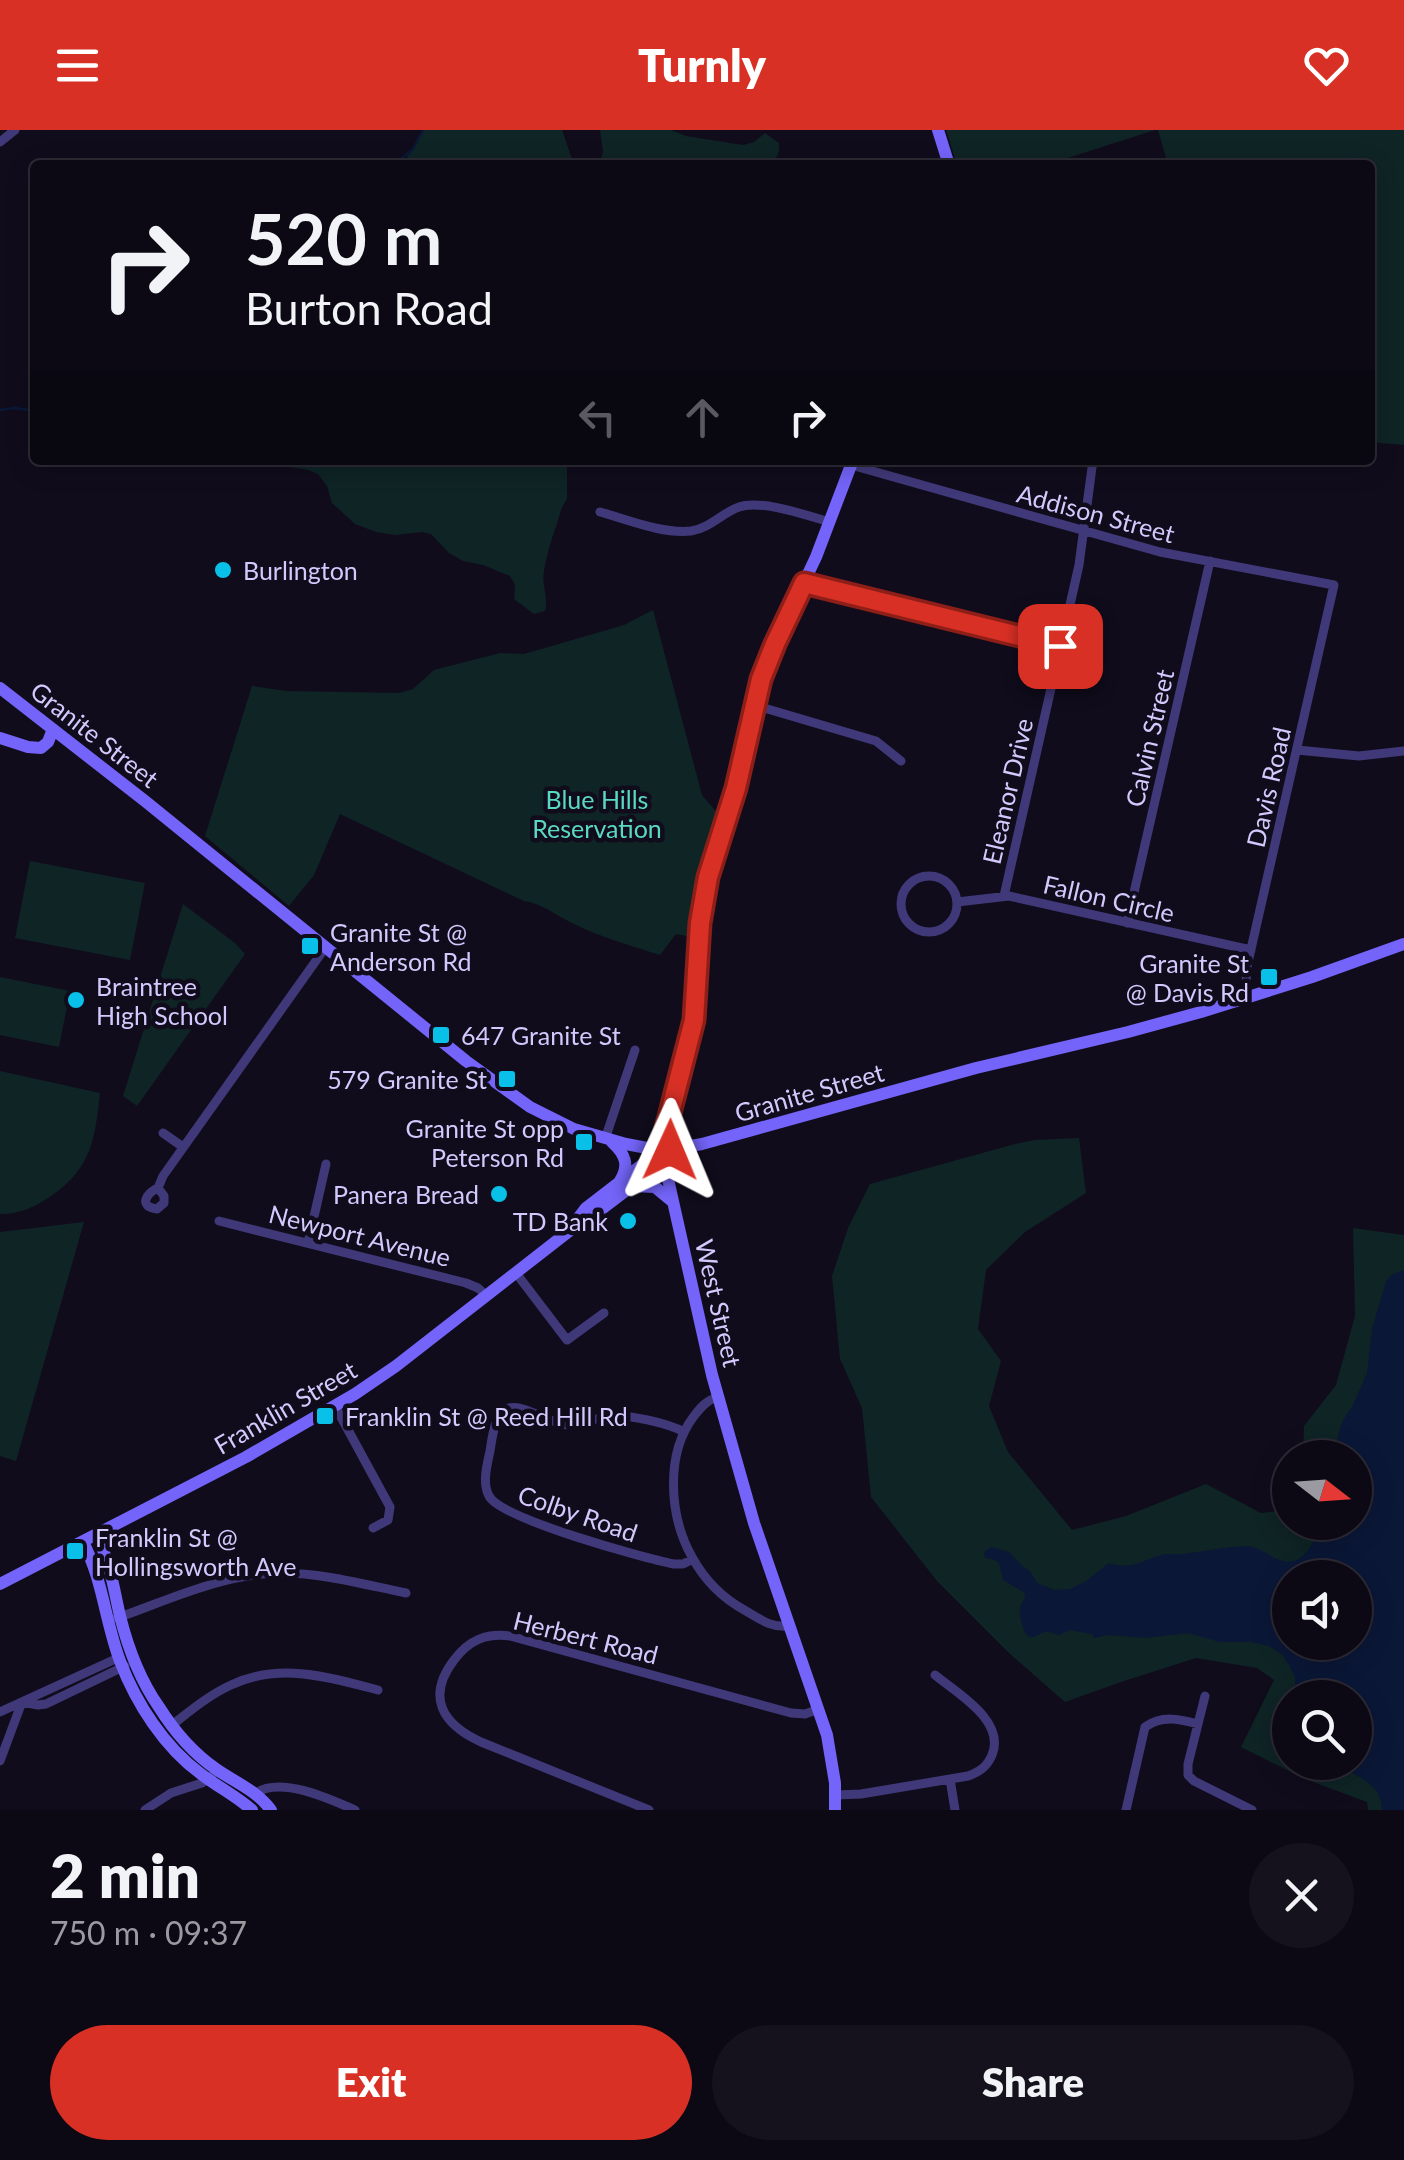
<!DOCTYPE html>
<meta charset="utf-8">
<style>
:root{--surface:#0c0915;--page:#15121e;--text:#f1f3f6;--muted:#9a9aa0;--line:#2c2a34;--accent:#d93025}
body{margin:0;font-family:Lato,sans-serif;background:var(--page);color:var(--text);height:100vh;display:flex;flex-direction:column;font-size:38px;white-space:nowrap}
*{box-sizing:border-box;margin:0}
p{font-size:32px;color:var(--muted)}
.icon{flex:none;width:55px;height:55px;fill:none;stroke:currentColor;stroke-width:2;stroke-linecap:round;stroke-linejoin:round}
.map{position:relative;height:1680px;overflow:hidden}
.drawer{display:flex;flex-direction:column;background:var(--surface);flex:1}
.drawer>*{flex:none}
.hud{position:absolute;left:30px;top:30px;width:1345px;height:305px;border-radius:10px;box-shadow:0 5px 25px #0003,0 0 0 2px var(--line);background:#0c0915;color:var(--text);overflow:hidden}
.needle{width:65px;rotate:107deg}
.controls{position:absolute;left:1272px;top:1310px;display:grid;gap:20px}
.controls a{display:grid;place-items:center;width:100px;height:100px;border-radius:50%;background:var(--surface);box-shadow:0 5px 25px #0003,0 0 0 2px var(--line);font-size:50px}
.pin{position:absolute;display:grid;place-items:center;width:85px;height:85px;color:#fff;margin:-42px;border-radius:20px;box-shadow:0 5px 15px #0006}
.me{position:absolute;width:110px;margin:-55px;rotate:1deg;stroke-linejoin:round;filter:drop-shadow(0 0 8px #0008)}
.turn{display:flex;align-items:center;gap:35px;height:210px;padding:0 50px;font-size:45px}
.turn .icon{width:130px;height:130px;stroke-width:2.5}
.turn b{display:block;font-size:70px;line-height:85px}
.lanes{display:flex;align-items:center;height:95px;padding:0 50px;background:#0003;justify-content:center;gap:50px;direction:ltr}
.lanes .off{opacity:.35}
.round{display:grid;place-items:center;flex:none;width:105px;height:105px;border-radius:52px;background:var(--page)}
.headline{display:flex;align-items:center;justify-content:space-between;height:170px;padding:0 50px}
h1{font-size:60px;font-weight:800;line-height:75px}
.action{display:flex;gap:20px;margin-top:auto;padding:20px 50px}
.action a{flex:1;height:115px;border-radius:60px;background:var(--accent);color:#fff;font-size:40px;font-weight:800;line-height:115px;text-align:center}
.action a+a{background:var(--page);color:var(--text)}
header{display:flex;justify-content:space-between;align-items:center;height:130px;padding:0 50px;background:var(--accent);color:#fff;font-size:45px;font-weight:800}
.map>svg:first-child{display:block}
.green{fill:#0f2425;fill-rule:evenodd}
.water{fill:#0a1737;fill-rule:evenodd}
.lines{fill:none;stroke-linecap:round;stroke-linejoin:round}
.stream{stroke:#0a1737;stroke-width:2.5}
.street{stroke:#403979;stroke-width:9}
.secondary{stroke:#7464f9;stroke-width:12}
.route-casing{stroke:#8d1f18;stroke-width:25}
.route{stroke:#d93025;stroke-width:18}
.poi-dot{fill:#09c0e8;stroke:#100c1c;stroke-width:4}
.labels{text-anchor:middle;dominant-baseline:central;stroke-width:9;stroke-linejoin:round;paint-order:stroke}
.street-label{font-size:25px;fill:#d3c9fd;stroke:#100c1c}
.poi-label{font-size:25px;fill:#d3c9fd;stroke:#100c1c;text-anchor:start}
.park-label{font-size:25px;fill:#59d9c3;stroke:#100c1c}
</style>
<header><svg class="icon" aria-label="menu" viewBox="0 0 24 24"><path d="M4 6h16M4 12h16M4 18h16"/></svg>Turnly<svg class="icon" aria-label="heart" viewBox="0 0 24 24"><path d="M12 20l-8-8c-3-5 5-10 8-4 3-6 11-1 8 4z"/></svg></header>
<div class="map">
<svg width="1404" height="1680" viewBox="0 0 1404 1680">
<rect width="100%" height="100%" fill="#100c1c"/>
<path class="green" d="M 424,0 L 562,0 L 574,35 L 402,35 Z
M 600,0 L 671,0 L 686,6 L 743,15 L 754,12 L 765,3 L 779,13 C 780,24 777,29 768,35 L 599,35 L 603,22 Z
M 946,0 L 1155,0 L 1046,35 L 957,35 Z
M 1158,0 L 1404,0 L 1404,315 L 1370,312 L 1370,35 L 1168,35 Z
M 253,330 L 567,330 L 567,369 L 562,377 C 556,398 547,420 544,441 C 541,456 549,467 545,481 L 534,484 L 514,469 L 515,455 L 510,446 L 483,435 L 463,431 L 449,423 L 431,404 L 422,402 L 395,405 L 376,402 L 355,394 L 332,373 L 327,356 L 318,344 L 308,340 Z
M 653,480 L 702,665 L 720,686 L 700,745 L 692,807 L 676,804 L 660,825 C 632,816 603,808 576,795 C 558,787 544,774 524,771 L 340,684 L 314,745 L 289,776 L 205,706 L 252,556 L 286,561 L 399,563 L 413,559 L 434,540 L 500,523 L 524,524 L 624,495 Z
M 30,731 L 145,753 L 130,830 L 15,808 Z
M 183,774 L 235,813 L 245,824 L 137,976 L 123,966 Z
M 0,847 L 70,861 L 59,917 L 0,905 Z
M 0,941 L 100,963 C 95,1008 92,1038 51,1066 C 35,1077 20,1084 0,1084 Z
M 1079,1008 L 1086,1063 L 1025,1102 L 986,1140 L 978,1199 L 1001,1231 L 989,1276 L 1008,1322 L 1072,1400 L 1126,1386 L 1206,1354 L 1261,1383 L 1280,1381 L 1290,1368 L 1290,1392 L 1355,1392 L 1355,1328 L 1303,1327 L 1304,1296 L 1336,1255 L 1355,1186 L 1353,1098 L 1404,1105 L 1404,1680 L 1368,1680 L 1367,1672 L 1305,1649 L 1241,1617 L 1274,1550 L 1257,1538 L 1196,1528 L 1121,1552 L 1065,1572 L 1009,1523 L 937,1451 L 871,1367 L 862,1278 L 840,1229 L 832,1146 L 848,1098 L 870,1054 L 1015,1014 L 1035,1010 ZM 1290,1448 L 1355,1448 L 1355,1512 L 1290,1512 ZM 1290,1568 L 1355,1568 L 1355,1632 L 1290,1632 Z
M 84,1092 L 16,1331 L 0,1326 L 0,1102 Z"/>
<path class="water" d="M 1404,1140 L 1404,1680 L 1382,1680 C 1382,1652 1354,1646 1333,1633 L 1355,1632 L 1355,1568 L 1290,1568 L 1290,1592 L 1287,1575 L 1295,1555 L 1295,1546 L 1283,1525 L 1269,1516 L 1251,1512 L 1220,1512 L 1188,1503 L 1145,1508 L 1108,1505 L 1094,1508 L 1092,1504 L 1070,1500 L 1059,1505 L 1046,1501 L 1034,1507 L 1029,1507 C 1023,1501 1020,1490 1020,1482 C 1019,1472 1026,1473 1025,1463 L 1003,1450 L 999,1433 L 993,1429 L 985,1428 L 984,1422 L 991,1417 L 1009,1422 L 1022,1436 L 1030,1441 L 1037,1453 L 1055,1460 L 1070,1459 L 1086,1451 L 1109,1433 C 1132,1440 1141,1431 1161,1425 C 1168,1423 1177,1425 1184,1424 C 1205,1421 1225,1417 1246,1416 C 1264,1416 1278,1438 1297,1430 C 1309,1424 1317,1404 1324,1393 L 1355,1392 L 1355,1328 L 1332,1327 L 1342,1292 L 1353,1275 L 1367,1243 L 1372,1199 L 1386,1152 L 1391,1145 ZM 1290,1448 L 1355,1448 L 1355,1512 L 1290,1512 Z"/>
<g class="lines">
<path class="stream" d="M 399,35 L 402,28 L 413,19 L 423,0
M 0,280 L 15,278 L 35,281"/>
<path class="street" d="M 0,12 L 15,0
M 851,335 L 1160,422 L 1334,455 L 1246,841 L 1247,867
M 600,382 C 629,390 662,404 691,401 C 710,398 722,383 739,377 C 761,369 808,386 830,392
M 805,453 L 1060,516
M 754,575 L 876,611 L 901,631
M 1297,620 L 1359,626 L 1404,621
M901 774a28 28 0 1 1 56 0a28 28 0 1 1-56 0Z
M 1004,766 L 1079,435 L 1093,330
M 957,772 L 1009,766 L 1251,820
M 1127,793 L 1210,431
M 163,1003 L 183,1017
M 605,1009 L 635,920
M 158,1058 L 163,1046 L 325,818
M 158,1058 L 164,1066 L 164,1073 L 157,1079 C 138,1077 146,1063 158,1058 Z
M 219,1091 L 466,1153 L 478,1158 L 487,1166
M 308,1113 L 326,1034
M 516,1143 L 567,1210 L 604,1183
M 718,1267 C 707,1270 701,1277 694,1286 C 665,1324 669,1386 692,1427 C 705,1451 722,1468 746,1481 C 760,1489 771,1498 788,1496
M 335,1276 L 390,1377 L 388,1390 L 373,1398
M 684,1302 C 668,1293 627,1284 609,1286 C 597,1288 584,1293 572,1295 C 553,1297 522,1271 506,1279 C 494,1286 492,1309 490,1321 C 487,1335 482,1353 489,1366 C 501,1389 644,1428 674,1434 L 683,1434 L 693,1429
M 117,1488 C 171,1469 225,1443 282,1443 C 323,1443 366,1455 406,1463
M 1205,1566 L 1188,1634 L 1188,1645 L 1194,1651 L 1252,1680
M 22,1572 L 38,1575 L 46,1574 L 125,1536
M 0,1582 L 120,1527
M 172,1595 C 190,1581 209,1565 231,1555 C 279,1532 329,1547 378,1560
M 0,1631 L 22,1572
M 950,1649 L 955,1680
M 256,1663 C 281,1646 330,1669 355,1680
M 836,1665 L 861,1664 L 968,1646 C 979,1642 987,1637 992,1625 C 1006,1591 958,1564 935,1545
M 145,1680 L 171,1663 L 202,1653 L 212,1646
M 649,1680 L 481,1612 C 442,1594 426,1567 454,1530 C 469,1510 486,1503 510,1506 L 791,1583 L 805,1584 L 819,1579
M 1126,1680 L 1145,1597 C 1162,1585 1179,1589 1198,1594"/>
<path class="secondary" d="M 938,0 L 949,35
M 0,558 L 145,671 L 466,931 L 530,977 L 574,999 L 626,1014 L 663,1021 L 702,1014 L 976,938 L 1128,902 L 1201,882 L 1312,847 L 1404,814
M 0,608 L 28,617 L 41,618 L 48,612 L 53,599
M 612,1012 C 625,1024 630,1035 620,1051
M 633,1056 L 655,1057 L 672,1071
M 570,1099 L 586,1078 L 656,1024
M 96,1405 C 111,1433 113,1456 120,1486 C 128,1518 140,1550 159,1577 C 174,1601 193,1623 216,1639 C 236,1653 256,1660 271,1680
M 83,1412 C 103,1450 105,1491 120,1531 C 136,1573 164,1617 201,1644 C 218,1657 236,1666 252,1680
M 0,1454 L 246,1327 L 355,1264 L 396,1236 L 568,1102 L 586,1091 L 632,1056 L 649,1040 L 663,1021
M 835,1680 L 835,1653 L 827,1605 L 754,1393 L 712,1245 L 668,1049 L 663,1016 L 665,1001 L 694,890 L 701,785 L 708,747 L 736,658 L 758,559 L 773,518 L 816,427 L 853,330"/>
</g>
<g class="lines">
<defs>
<path id="route" d="M 670,1020 L 663,1021 L 663,1010 L 694,890 L 700,793 L 708,747 L 736,658 L 761,549 L 775,514 L 804,453 L 1060,516"/>
</defs>
<use href="#route" class="route-casing"/>
<use href="#route" class="route"/>
</g>
<g class="poi-dot">
<circle cx="223" cy="440" r="10"/>
<rect x="300" y="806" width="20" height="20" rx="5"/>
<rect x="1259" y="837" width="20" height="20" rx="5"/>
<circle cx="76" cy="870" r="10"/>
<rect x="431" y="895" width="20" height="20" rx="5"/>
<rect x="497" y="939" width="20" height="20" rx="5"/>
<rect x="574" y="1002" width="20" height="20" rx="5"/>
<circle cx="499" cy="1064" r="10"/>
<circle cx="628" cy="1091" r="10"/>
<rect x="315" y="1276" width="20" height="20" rx="5"/>
<rect x="65" y="1411" width="20" height="20" rx="5"/>
</g>
<g class="labels">
<g class="street-label">
<text transform="translate(1096 383) rotate(15)">Addison Street</text>
<text transform="translate(95 604) rotate(38)">Granite Street</text>
<text transform="translate(1149 608) rotate(-77)">Calvin Street</text>
<text transform="translate(1268 657) rotate(-77)">Davis Road</text>
<text transform="translate(1007 661) rotate(-77)">Eleanor Drive</text>
<text transform="translate(1109 768) rotate(13)">Fallon Circle</text>
<text transform="translate(809 962) rotate(-16)">Granite Street</text>
<text transform="translate(360 1105) rotate(14)">Newport Avenue</text>
<text transform="translate(719 1173) rotate(77)">West Street</text>
<text transform="translate(285 1277) rotate(-30)">Franklin Street</text>
<text transform="translate(578 1383) rotate(19)">Colby Road</text>
<text transform="translate(586 1507) rotate(14)">Herbert Road</text>
</g>
<g class="poi-label">
<text x="243" y="440">Burlington</text>
<text x="330" y="802">Granite St @<tspan x="330" dy="29">Anderson Rd</tspan></text>
<text x="1249" y="833" text-anchor="end">Granite St<tspan x="1249" dy="29">@ Davis Rd</tspan></text>
<text x="96" y="856">Braintree<tspan x="96" dy="29">High School</tspan></text>
<text x="461" y="905">647 Granite St</text>
<text x="487" y="949" text-anchor="end">579 Granite St</text>
<text x="564" y="998" text-anchor="end">Granite St opp<tspan x="564" dy="29">Peterson Rd</tspan></text>
<text x="479" y="1064" text-anchor="end">Panera Bread</text>
<text x="608" y="1091" text-anchor="end">TD Bank</text>
<text x="345" y="1286">Franklin St @ Reed Hill Rd</text>
<text x="95" y="1407">Franklin St @<tspan x="95" dy="29">Hollingsworth Ave</tspan></text>
</g>
<g class="park-label">
<text x="597" y="669">Blue Hills<tspan x="597" dy="29">Reservation</tspan></text>
</g>
</g>
</svg>
<div class="controls">
<a><svg class="needle" viewBox="-14 -14 28 28"><path d="M0-13l5 13h-10z" fill="#e53935"/><path d="M0 13l5-13h-10z" fill="#9a9aa0"/></svg></a>
<a><svg class="icon" aria-label="sound" viewBox="0 0 24 24"><path d="M4 9h4l5-4v14l-5-4H4zM17 9q2 3 0 6"/></svg></a>
<a><svg class="icon" aria-label="search" viewBox="0 0 24 24"><circle cx="10" cy="10" r="6"/><path d="M15 15l6 6"/></svg></a>
</div>
<div class="pin" style="left:1060px;top:516px;background:#d93025"><svg class="icon" aria-label="arrive" viewBox="0 0 24 24"><path d="M6 21V4h12l-3 4 3 4H6"/></svg></div>
<svg class="me" style="left:670px;top:1020px" viewBox="-20 -20 40 40"><path d="M0-17L14 15 0 8-14 15z" fill="#d93025" stroke="#fff" stroke-width="4"/></svg>
<div class="hud">
<div class="turn"><svg class="icon" aria-label="right" viewBox="0 0 24 24"><path d="M7 20v-9h11M14 6l5 5-5 5"/></svg><div><b>520 m</b>Burton Road</div></div>
<div class="lanes"><svg class="icon off" aria-label="left" viewBox="0 0 24 24"><path d="M17 20v-9H6M10 6l-5 5 5 5"/></svg><svg class="icon off" aria-label="ahead" viewBox="0 0 24 24"><path d="M12 20V5M6 11l6-6 6 6"/></svg><svg class="icon" aria-label="right" viewBox="0 0 24 24"><path d="M7 20v-9h11M14 6l5 5-5 5"/></svg></div>
</div>
</div>
<section class="drawer">
<div class="headline"><div><h1>2 min</h1><p>750 m · 09:37</p></div><a class="round"><svg class="icon" aria-label="close" viewBox="0 0 24 24"><path d="M6 6l12 12M18 6L6 18"/></svg></a></div>
<div class="action"><a>Exit</a><a>Share</a></div>
</section>
